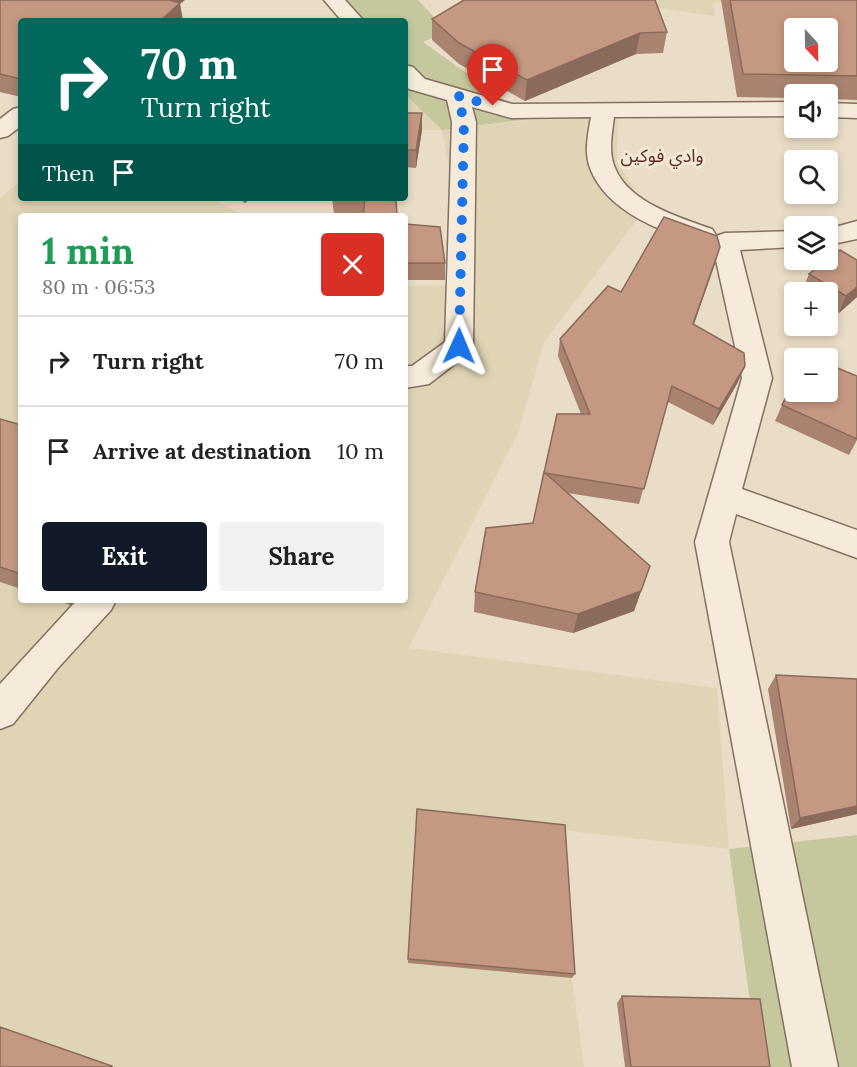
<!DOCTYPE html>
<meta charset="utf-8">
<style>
:root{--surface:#fff;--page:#f2f2f2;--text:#222;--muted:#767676;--line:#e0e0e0;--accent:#111827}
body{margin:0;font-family:Lora,"Noto Sans Arabic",serif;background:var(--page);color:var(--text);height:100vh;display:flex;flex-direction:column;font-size:22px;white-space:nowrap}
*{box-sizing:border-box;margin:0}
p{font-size:20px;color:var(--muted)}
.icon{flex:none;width:33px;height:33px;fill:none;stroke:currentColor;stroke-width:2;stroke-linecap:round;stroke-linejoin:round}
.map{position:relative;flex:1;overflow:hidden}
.drawer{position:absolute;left:18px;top:213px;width:390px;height:390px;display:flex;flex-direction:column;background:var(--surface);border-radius:6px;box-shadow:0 3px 9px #0003}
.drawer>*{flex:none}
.top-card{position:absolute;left:18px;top:18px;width:390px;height:183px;border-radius:6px;box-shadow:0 3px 9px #0003;background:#00695c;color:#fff;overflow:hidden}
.needle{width:39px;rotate:158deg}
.controls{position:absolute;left:784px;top:18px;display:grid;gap:12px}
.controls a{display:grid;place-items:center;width:54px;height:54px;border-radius:6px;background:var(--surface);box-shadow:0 3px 9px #0003;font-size:30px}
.pin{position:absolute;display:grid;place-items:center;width:51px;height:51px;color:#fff;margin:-62px -26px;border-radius:50% 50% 50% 0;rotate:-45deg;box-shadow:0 0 6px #0007}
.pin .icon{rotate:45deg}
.me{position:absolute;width:66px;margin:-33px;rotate:1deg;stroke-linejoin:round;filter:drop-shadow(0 0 4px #0008)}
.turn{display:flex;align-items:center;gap:21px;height:126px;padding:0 24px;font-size:27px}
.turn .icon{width:78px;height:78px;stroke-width:2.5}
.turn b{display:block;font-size:42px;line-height:51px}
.then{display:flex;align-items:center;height:57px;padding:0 24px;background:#0003;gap:12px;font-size:22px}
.round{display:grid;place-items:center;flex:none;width:63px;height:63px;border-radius:6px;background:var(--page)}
.overview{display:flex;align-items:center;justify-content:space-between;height:102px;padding:0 24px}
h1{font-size:36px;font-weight:700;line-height:45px;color:#1e9e55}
.action{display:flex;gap:12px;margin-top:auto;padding:12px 24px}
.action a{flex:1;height:69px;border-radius:6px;background:var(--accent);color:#fff;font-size:24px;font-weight:700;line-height:69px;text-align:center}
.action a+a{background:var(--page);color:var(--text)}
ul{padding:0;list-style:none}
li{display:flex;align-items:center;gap:18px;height:90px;padding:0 24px;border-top:2px solid var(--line)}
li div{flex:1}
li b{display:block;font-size:22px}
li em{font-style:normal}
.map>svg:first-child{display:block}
.farmland{fill:#dfd5b5}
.green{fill:#c5c79c}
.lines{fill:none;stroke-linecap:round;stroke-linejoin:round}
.minor-casing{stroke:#84705e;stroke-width:3}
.minor{fill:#f6ebda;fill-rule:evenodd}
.wall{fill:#a9836f}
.shaded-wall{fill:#8a6a5a}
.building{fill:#c59881;stroke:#8a6a5a;stroke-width:1.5;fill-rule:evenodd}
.route{stroke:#1a73e8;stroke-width:10;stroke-dasharray:0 18}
.labels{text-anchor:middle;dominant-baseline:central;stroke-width:6;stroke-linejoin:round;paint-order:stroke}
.far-quarter-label{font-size:18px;fill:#5e2c24;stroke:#f2e8d6}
</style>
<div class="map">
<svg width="857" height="1067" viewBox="0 0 857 1067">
<rect width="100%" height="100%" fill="#eaddc7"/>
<path class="farmland" d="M 600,0 L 857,0 L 857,7 L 713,2 L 715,16 Z
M 405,94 L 442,130 L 618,110 L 617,161 L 646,208 L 544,342 L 518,433 L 409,648 L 717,688 L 729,849 L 417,814 L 409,963 L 572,978 L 584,1067 L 111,1067 L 0,1029 L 0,582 L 21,589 L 21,600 L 56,600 L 72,605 L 78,600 L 405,600 L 405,286 L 470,285 L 442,130 L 405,130 Z
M 21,180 L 21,198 L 210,198 L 247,216 L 21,216 L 21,443 L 0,436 L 0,198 Z"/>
<path class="green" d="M 330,0 L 418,0 L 447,31 L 423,42 L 531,119 L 442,130 L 405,94 L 405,21 L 338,21 Z
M 857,835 L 857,1067 L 759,1067 L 729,849 Z"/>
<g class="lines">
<defs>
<path id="minor" d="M 324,0 L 345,0 L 364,21 L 342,21 Z
M 405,65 L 413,67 L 425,79 L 512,104 L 795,102 L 795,116 L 614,117 C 612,134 608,152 615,168 C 629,203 681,218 712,229 L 716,235 L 712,241 L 703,243 C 662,233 606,211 590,168 C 584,152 588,134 591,117 L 511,118 L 472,107 L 476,122 L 473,346 L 469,353 L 429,384 L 405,388 L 405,366 L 412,366 L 445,342 L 452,122 L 447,100 L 409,89 L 405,85 Z
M 828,103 L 857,104 L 857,118 L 828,117 Z
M 21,107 L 21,126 L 8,136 L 0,138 L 0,119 L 13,109 Z
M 857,221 L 857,239 L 828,245 L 828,229 Z
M 795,231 L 795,247 L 740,250 L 772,378 L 742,489 L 857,530 L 857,558 L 736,514 L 729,542 L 838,1067 L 792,1067 L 695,542 L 742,378 L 712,242 L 716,236 L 725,233 Z
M 77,600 L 116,600 L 111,610 L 58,668 L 13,724 L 0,729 L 0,684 Z"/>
</defs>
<use href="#minor" class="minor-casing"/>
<use href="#minor" class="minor"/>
</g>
<path class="wall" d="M 0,0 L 180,4 L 183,21 L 21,21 L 21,97 L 0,92 Z
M 721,0 L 857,0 L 857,100 L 828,99 L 828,94 L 795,94 L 795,98 L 737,97 Z
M 432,19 L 667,32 L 663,53 L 636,54 L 525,101 L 459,64 L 432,40 Z
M 405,113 L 422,130 L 416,168 L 405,167 Z
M 237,198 L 251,198 L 245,203 Z
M 332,198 L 396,198 L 363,214 L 334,214 Z
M 405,224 L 445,263 L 445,280 L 405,280 Z
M 720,247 L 694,324 L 738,382 L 713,425 L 668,402 L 639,504 L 567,493 L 650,566 L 634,611 L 573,633 L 474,612 L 475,592 L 533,523 L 557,414 L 581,414 L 558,356 L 560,339 L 621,292 Z
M 809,274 L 857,297 L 839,313 L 828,306 L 828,292 L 805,292 L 802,291 Z
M 857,376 L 857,440 L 849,455 L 775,421 L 782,405 Z
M 0,419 L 21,425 L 21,589 L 0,582 Z
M 56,600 L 76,600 L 70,605 Z
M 776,675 L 857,814 L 791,829 L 768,689 Z
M 408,959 L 575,974 L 572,978 L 408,963 Z
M 622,996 L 770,1067 L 625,1067 L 617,1003 Z"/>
<path class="shaded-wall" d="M 159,0 L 185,0 L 180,4 L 183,21 L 160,21 Z
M 640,33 L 636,54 L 525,101 L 527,80 Z
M 422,113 L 422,130 L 416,168 L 416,150 Z
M 244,198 L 251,198 L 245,203 Z
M 720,247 L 715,264 L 688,341 L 693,324 Z
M 857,287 L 857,297 L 839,313 L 846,296 Z
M 745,366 L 738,382 L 713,425 L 719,409 Z
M 650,566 L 634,611 L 573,633 L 578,614 Z
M 67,600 L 76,600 L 70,605 Z
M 857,806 L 857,814 L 791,829 L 800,818 Z"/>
<path class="building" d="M 0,0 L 169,0 L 180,3 L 160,21 L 21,21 L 21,79 L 0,74 Z
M 464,0 L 655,0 L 667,32 L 640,33 L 527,80 L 459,43 L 432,19 Z
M 730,0 L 857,0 L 857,76 L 743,74 ZM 795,28 L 828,28 L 828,62 L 795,62 Z
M 405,113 L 422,113 L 416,150 L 405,150 Z
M 365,198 L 396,198 L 397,216 L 363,216 Z
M 664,217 L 717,236 L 720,247 L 693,324 L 744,353 L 745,366 L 719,409 L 672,386 L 644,489 L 544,473 L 557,414 L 590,414 L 560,339 L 608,286 L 621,292 Z
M 405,224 L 440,227 L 445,263 L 405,263 Z
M 840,250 L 857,260 L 857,287 L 846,296 L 809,274 Z
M 806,355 L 814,358 L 805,358 Z
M 828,364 L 857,376 L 857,439 L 782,405 L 795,378 L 795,392 L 828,392 Z
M 0,419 L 21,425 L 21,574 L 0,567 Z
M 544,472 L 650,566 L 641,591 L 578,614 L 475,592 L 486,528 L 533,523 Z
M 776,675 L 857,679 L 857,806 L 800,818 Z
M 417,809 L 565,825 L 575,974 L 408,959 Z
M 622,996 L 760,999 L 770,1067 L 631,1067 Z
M 0,1027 L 112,1066 L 112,1067 L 0,1067 Z"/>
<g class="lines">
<path class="route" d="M 459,346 L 464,122 L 458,96 L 493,106"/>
</g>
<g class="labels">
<g class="far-quarter-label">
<text x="662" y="155">وادي فوكين</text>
</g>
</g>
</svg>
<div class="controls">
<a><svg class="needle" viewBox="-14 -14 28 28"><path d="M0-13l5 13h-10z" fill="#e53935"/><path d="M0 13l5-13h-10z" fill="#767676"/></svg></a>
<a><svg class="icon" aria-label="sound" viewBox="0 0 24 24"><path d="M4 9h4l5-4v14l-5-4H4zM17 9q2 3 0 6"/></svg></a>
<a><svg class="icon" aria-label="search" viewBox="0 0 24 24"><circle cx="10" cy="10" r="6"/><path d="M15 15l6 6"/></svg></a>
<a><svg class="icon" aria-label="layers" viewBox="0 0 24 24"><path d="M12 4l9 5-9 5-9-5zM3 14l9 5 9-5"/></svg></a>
<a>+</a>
<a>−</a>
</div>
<div class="pin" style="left:493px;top:106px;background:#d93025"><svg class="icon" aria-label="arrive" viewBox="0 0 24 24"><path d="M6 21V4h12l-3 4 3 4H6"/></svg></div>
<svg class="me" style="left:459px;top:346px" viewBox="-20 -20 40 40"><path d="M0-17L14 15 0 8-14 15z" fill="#1a73e8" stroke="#fff" stroke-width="4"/></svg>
<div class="top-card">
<div class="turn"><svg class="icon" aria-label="right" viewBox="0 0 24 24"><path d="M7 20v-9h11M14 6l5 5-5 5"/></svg><div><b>70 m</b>Turn right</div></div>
<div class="then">Then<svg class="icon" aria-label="arrive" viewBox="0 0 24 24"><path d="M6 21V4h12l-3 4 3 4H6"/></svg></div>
</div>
<section class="drawer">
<div class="overview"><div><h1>1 min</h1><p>80 m · 06:53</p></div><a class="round" style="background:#d93025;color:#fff"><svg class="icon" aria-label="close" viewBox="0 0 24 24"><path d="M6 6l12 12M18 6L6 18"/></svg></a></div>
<ul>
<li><svg class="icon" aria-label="right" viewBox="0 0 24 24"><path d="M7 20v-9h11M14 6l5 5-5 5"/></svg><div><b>Turn right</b></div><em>70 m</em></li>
<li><svg class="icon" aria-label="arrive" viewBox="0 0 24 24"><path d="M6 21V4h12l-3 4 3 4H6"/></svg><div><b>Arrive at destination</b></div><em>10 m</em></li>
</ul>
<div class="action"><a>Exit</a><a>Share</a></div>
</section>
</div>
